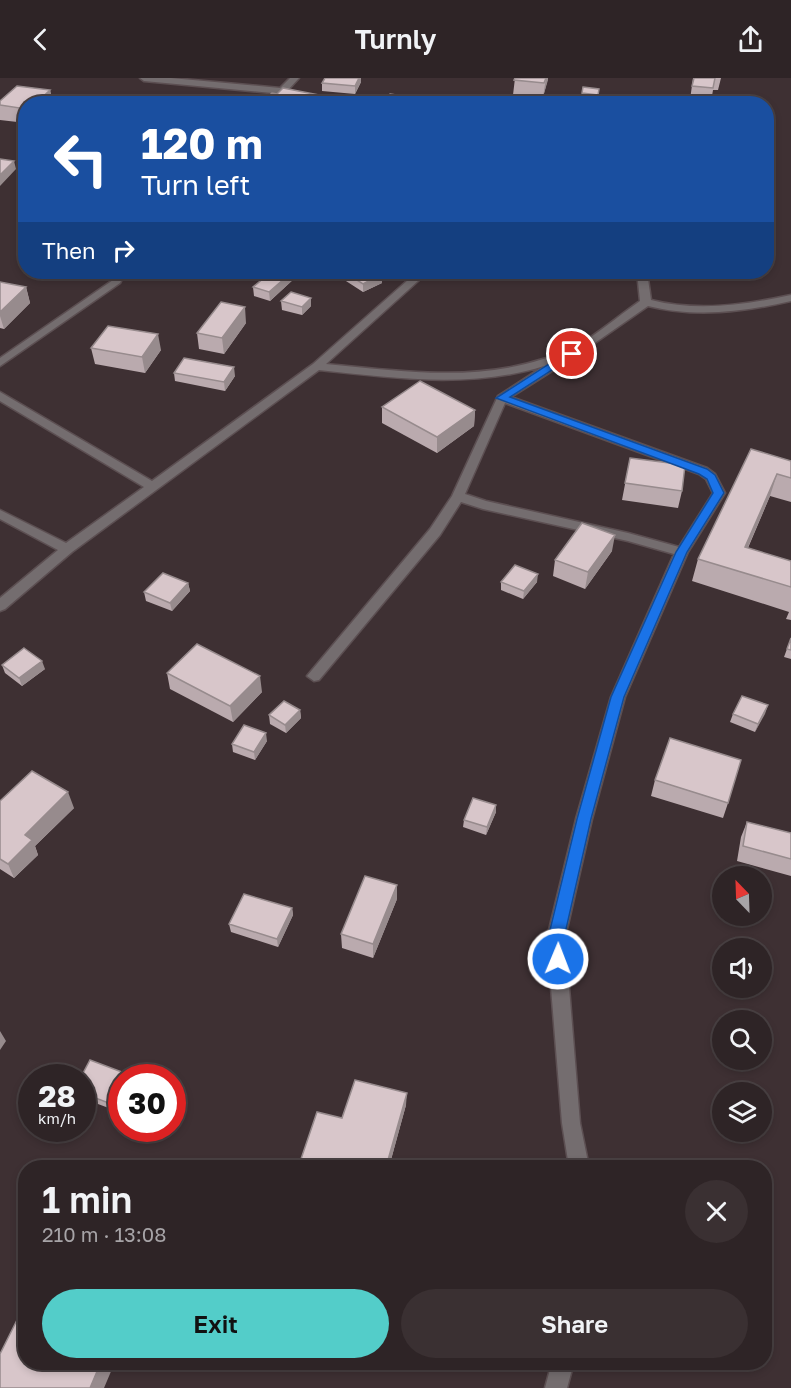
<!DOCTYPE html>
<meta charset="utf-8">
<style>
:root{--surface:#2e2426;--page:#3a3032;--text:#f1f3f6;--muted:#a7a4a7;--line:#494143;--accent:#53cdc9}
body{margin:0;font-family:"Golos Text",sans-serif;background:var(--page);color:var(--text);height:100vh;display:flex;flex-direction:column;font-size:22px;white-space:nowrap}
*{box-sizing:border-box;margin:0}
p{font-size:20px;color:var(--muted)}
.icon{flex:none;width:33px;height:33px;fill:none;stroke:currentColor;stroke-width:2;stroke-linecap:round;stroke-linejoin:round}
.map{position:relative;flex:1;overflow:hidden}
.drawer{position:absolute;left:18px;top:1082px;width:754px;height:210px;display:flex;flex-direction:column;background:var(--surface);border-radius:24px;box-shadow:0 3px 9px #0003,0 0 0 2px var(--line)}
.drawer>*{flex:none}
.top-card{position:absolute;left:18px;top:18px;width:756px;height:183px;border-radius:24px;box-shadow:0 3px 9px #0003,0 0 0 2px var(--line);background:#1a4fa0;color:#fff;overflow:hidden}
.needle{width:39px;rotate:337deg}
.buttons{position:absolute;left:712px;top:788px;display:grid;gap:12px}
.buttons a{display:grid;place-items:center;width:60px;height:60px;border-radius:50%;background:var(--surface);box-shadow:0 3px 9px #0003,0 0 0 2px var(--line);font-size:30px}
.speed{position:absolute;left:18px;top:986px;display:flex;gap:12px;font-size:30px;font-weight:700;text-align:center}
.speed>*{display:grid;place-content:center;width:78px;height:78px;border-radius:50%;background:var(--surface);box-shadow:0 3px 9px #0003,0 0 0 2px var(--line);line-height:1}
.speed small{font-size:15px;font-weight:400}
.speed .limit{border:9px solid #d22;background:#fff;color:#111}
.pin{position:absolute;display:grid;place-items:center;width:51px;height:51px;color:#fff;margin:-26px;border:3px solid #fff;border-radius:50%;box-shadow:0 2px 6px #0007}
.me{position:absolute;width:66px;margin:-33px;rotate:1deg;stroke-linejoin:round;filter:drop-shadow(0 0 4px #0008)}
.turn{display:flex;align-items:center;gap:21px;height:126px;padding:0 24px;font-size:27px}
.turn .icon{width:78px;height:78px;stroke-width:2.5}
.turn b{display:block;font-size:42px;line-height:51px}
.then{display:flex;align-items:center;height:57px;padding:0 24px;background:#0003;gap:12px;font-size:22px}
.round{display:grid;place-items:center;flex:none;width:63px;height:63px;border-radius:32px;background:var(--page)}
.headline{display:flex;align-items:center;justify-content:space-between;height:102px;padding:0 24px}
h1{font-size:36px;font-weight:600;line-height:45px}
.action{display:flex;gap:12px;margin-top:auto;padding:12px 24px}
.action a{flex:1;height:69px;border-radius:36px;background:var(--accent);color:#111;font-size:24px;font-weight:600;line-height:69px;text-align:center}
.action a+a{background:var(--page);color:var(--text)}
header{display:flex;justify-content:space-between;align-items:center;height:78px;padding:0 24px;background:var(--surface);font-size:27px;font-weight:600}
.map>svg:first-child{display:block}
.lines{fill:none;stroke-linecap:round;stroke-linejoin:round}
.minor-casing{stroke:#5c4f52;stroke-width:3}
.minor{fill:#746d6f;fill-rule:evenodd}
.wall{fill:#baaaae}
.shaded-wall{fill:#978b8d}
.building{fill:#d8c6ca;stroke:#978b8d;stroke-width:1.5}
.route{fill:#1a73e8;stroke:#114b97;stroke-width:1.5}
</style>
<header><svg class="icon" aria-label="back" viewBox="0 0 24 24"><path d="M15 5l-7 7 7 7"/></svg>Turnly<svg class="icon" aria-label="share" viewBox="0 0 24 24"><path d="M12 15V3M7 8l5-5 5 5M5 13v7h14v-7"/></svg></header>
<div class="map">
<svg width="791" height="1310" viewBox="0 0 791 1310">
<rect width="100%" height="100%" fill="#3e3033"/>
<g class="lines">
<defs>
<path id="minor" d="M 140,0 L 171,0 L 280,10 L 290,0 L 299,0 L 288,12 L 352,26 L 332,26 L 282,16 L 144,3 Z
M 417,194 L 428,194 L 326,286 C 399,293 473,304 543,281 C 552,279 562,277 569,273 C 594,259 617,239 640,223 L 637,194 L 647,194 L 651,222 C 698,234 744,227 791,217 L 791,223 C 743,234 697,240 648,228 L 576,278 L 511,319 L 707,390 L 715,396 L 725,415 L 688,474 L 625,619 L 592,741 L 565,860 L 580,1045 L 589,1089 L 569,1089 L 562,1045 L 547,860 L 576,741 L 611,619 L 674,476 L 628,463 L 483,431 L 461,424 L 440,457 L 319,602 L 314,603 L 307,598 L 430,451 L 452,418 L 498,318 L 544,288 C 471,311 394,300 319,292 L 72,474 L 5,531 L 0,533 L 0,520 L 58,472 L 0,441 L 0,432 L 66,465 L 144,409 L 0,323 L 0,314 L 152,403 L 313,286 ZM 505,325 L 699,396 L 706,401 L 713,415 L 679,469 L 628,455 L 486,423 L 465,416 Z
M 116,200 L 121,203 L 120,205 L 0,288 L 0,280 Z
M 552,1284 L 574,1284 L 567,1310 L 545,1310 Z"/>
</defs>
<use href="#minor" class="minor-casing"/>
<use href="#minor" class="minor"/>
</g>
<path class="wall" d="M 325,0 L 361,0 L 361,4 L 355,16 L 322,13 L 322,5 Z
M 515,0 L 548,0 L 543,19 L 513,17 Z
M 693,0 L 721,0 L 718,12 L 713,12 L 711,24 L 690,22 Z
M 599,11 L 597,25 L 581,23 L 582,15 Z
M 50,12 L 53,26 L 26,26 L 26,45 L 0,42 L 0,23 Z
M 277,16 L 319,17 L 326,26 L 265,26 L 265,21 Z
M 271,194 L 296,194 L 296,199 L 270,223 L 254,218 L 253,209 Z
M 332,194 L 377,194 L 382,196 L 382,205 L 363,214 Z
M 0,204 L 26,209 L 30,225 L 4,251 L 0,250 Z
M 311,220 L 311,228 L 302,237 L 282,232 L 281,223 Z
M 246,245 L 224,276 L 199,271 L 197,255 Z
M 91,270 L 161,272 L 145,295 L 95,286 Z
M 174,295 L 235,298 L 225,313 L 175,303 Z
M 382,329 L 475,332 L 474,348 L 437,375 L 382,345 Z
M 751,371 L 791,383 L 791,424 L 770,418 L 748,470 L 791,483 L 791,542 L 786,541 L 789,534 L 692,503 L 698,481 Z
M 630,380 L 682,413 L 678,430 L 622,422 Z
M 612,473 L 585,511 L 553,498 L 555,482 Z
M 501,504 L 537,504 L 523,521 L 501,512 Z
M 188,505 L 190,513 L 172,533 L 146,523 L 144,514 Z
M 791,560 L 791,581 L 784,579 Z
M 2,587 L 45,591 L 22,608 L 5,595 Z
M 167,595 L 262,614 L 233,644 L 170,611 Z
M 768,627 L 755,654 L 730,644 L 733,636 Z
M 300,632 L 301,640 L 286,655 L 270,646 L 269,637 Z
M 267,663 L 255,682 L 233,674 L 232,666 Z
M 655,702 L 728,725 L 723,740 L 651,718 Z
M 0,723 L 74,730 L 35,768 L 38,777 L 14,800 L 0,791 Z
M 496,727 L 496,734 L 486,757 L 463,749 L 464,742 Z
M 747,744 L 791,755 L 791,798 L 737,783 L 741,759 Z
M 397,821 L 373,880 L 342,870 L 341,856 Z
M 292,830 L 293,837 L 278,869 L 231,854 L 229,846 Z
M 82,999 L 122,999 L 122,1035 L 82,1020 Z
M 406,1027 L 389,1089 L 300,1089 L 300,1084 L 342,1040 Z"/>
<path class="shaded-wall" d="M 359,0 L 361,0 L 361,4 L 355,16 L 355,8 Z
M 546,0 L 548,0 L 548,2 L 543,19 Z
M 50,12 L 53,26 L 35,26 Z
M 319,17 L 319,26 L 310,26 Z
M 326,18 L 326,26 L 322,26 L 321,22 Z
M 14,83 L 16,91 L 0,108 L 0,97 Z
M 292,194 L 296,194 L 296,199 L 270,223 L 269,214 Z
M 382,196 L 382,205 L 363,214 L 363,206 Z
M 26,209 L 30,225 L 4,251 L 0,238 L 0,234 Z
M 311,220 L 311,228 L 302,237 L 302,229 Z
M 245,229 L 246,245 L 224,276 L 222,260 Z
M 158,256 L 161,272 L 145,295 L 142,279 Z
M 234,289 L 235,298 L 225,313 L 224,304 Z
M 475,332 L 474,348 L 437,375 L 437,359 Z
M 777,396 L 770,418 L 738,492 L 745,469 Z
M 615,457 L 612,473 L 585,511 L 588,494 Z
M 538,496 L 537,504 L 523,521 L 524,513 Z
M 188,505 L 190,513 L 172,533 L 170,525 Z
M 42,583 L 45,591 L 22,608 L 19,600 Z
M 260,598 L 262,614 L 233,644 L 230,628 Z
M 768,627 L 765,636 L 755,654 L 758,646 Z
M 300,632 L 301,640 L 286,655 L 285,647 Z
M 266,655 L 267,663 L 255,682 L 254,674 Z
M 68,714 L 74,730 L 35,768 L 38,777 L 14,800 L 8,786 L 25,757 Z
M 496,727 L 496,734 L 486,757 L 487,749 Z
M 397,807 L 397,821 L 373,880 L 373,866 Z
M 292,830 L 293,837 L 278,869 L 277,861 Z
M 0,953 L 6,963 L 0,972 Z
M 407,1015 L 406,1027 L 389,1089 L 386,1089 Z
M 101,1284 L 115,1284 L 104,1310 L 90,1310 Z"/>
<path class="building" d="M 325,0 L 359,0 L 355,8 L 322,5 Z
M 515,0 L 546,0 L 544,5 L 514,2 Z
M 694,0 L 715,0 L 713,10 L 692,8 Z
M 17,8 L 50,12 L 35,26 L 26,26 L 26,31 L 0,27 L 0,23 Z
M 583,9 L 599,11 L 598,17 L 582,15 Z
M 283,10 L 319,17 L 310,26 L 289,26 L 265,21 L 272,15 L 277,16 Z
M 390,16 L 410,19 L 406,26 L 383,25 Z
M 319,17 L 326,18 L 321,22 L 319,21 Z
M 337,21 L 350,26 L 328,26 Z
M 620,21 L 639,23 L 638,26 L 620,26 Z
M 0,81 L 14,83 L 0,97 Z
M 271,194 L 292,194 L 269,214 L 253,209 Z
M 344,194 L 377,194 L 382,196 L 363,206 Z
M 0,204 L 26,209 L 0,234 Z
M 291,214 L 311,220 L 302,229 L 281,223 Z
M 221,224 L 245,229 L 222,260 L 197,255 Z
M 108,248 L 158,256 L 142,279 L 91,270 Z
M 184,280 L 234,289 L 224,304 L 174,295 Z
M 420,303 L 475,332 L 437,359 L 382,329 Z
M 751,371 L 791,383 L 791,400 L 777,396 L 745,469 L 791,483 L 791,509 L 698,481 Z
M 630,380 L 685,387 L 682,413 L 625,405 Z
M 582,445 L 615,457 L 588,494 L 555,482 Z
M 515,487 L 538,496 L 524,513 L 501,504 Z
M 163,495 L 188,505 L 170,525 L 144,514 Z
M 791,560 L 791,572 L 787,571 Z
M 197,566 L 260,598 L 230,628 L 167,595 Z
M 24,570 L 42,583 L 19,600 L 2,587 Z
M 742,618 L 768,627 L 758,646 L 733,636 Z
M 284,623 L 300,632 L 285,647 L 269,637 Z
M 244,647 L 266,655 L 254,674 L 232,666 Z
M 670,660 L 741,682 L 728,725 L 655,702 Z
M 32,693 L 68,714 L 25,757 L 32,762 L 8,786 L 0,781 L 0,723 Z
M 473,720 L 496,727 L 487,749 L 464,742 Z
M 747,744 L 791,755 L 791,781 L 743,768 Z
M 365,798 L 397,807 L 373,866 L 341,856 Z
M 244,816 L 292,830 L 277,861 L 229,846 Z
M 90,982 L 135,999 L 122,999 L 122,1030 L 82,1015 L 82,999 L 81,999 Z
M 355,1002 L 407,1015 L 386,1089 L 318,1089 L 300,1084 L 317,1034 L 342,1040 Z
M 26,1224 L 26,1284 L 101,1284 L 90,1310 L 0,1310 L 0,1276 Z"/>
<path class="route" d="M 569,273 L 577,276 L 510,319 L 707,391 L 715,397 L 724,415 L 687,474 L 624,619 L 591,741 L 564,860 L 566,881 L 563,886 L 558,888 L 552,886 L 548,860 L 577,741 L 611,619 L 676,474 L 713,415 L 707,401 L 699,396 L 496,320 Z"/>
</svg>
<div class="buttons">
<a><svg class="needle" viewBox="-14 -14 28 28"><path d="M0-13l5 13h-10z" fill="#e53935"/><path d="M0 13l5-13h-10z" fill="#a7a4a7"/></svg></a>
<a><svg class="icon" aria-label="sound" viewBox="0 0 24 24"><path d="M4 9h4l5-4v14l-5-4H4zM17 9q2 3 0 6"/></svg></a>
<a><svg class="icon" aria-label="search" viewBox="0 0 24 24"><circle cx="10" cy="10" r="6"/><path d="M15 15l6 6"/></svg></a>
<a><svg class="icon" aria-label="layers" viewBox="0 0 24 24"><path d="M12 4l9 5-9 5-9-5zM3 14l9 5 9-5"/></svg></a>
</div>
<div class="speed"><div>28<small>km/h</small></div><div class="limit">30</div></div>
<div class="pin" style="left:572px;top:276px;background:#d93025"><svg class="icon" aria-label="arrive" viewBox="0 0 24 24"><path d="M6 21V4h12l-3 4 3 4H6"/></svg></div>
<svg class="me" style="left:558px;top:881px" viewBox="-20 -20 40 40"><circle r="17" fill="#1a73e8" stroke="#fff" stroke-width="3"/><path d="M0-11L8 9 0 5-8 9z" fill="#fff"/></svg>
<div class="top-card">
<div class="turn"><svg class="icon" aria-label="left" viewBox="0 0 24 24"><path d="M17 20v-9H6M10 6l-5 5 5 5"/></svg><div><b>120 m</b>Turn left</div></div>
<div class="then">Then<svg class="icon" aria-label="right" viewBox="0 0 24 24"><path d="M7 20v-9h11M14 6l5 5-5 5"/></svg></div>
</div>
<section class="drawer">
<div class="headline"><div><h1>1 min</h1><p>210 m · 13:08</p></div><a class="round"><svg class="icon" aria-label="close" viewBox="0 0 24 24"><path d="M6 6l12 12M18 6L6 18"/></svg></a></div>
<div class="action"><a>Exit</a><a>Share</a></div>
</section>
</div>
